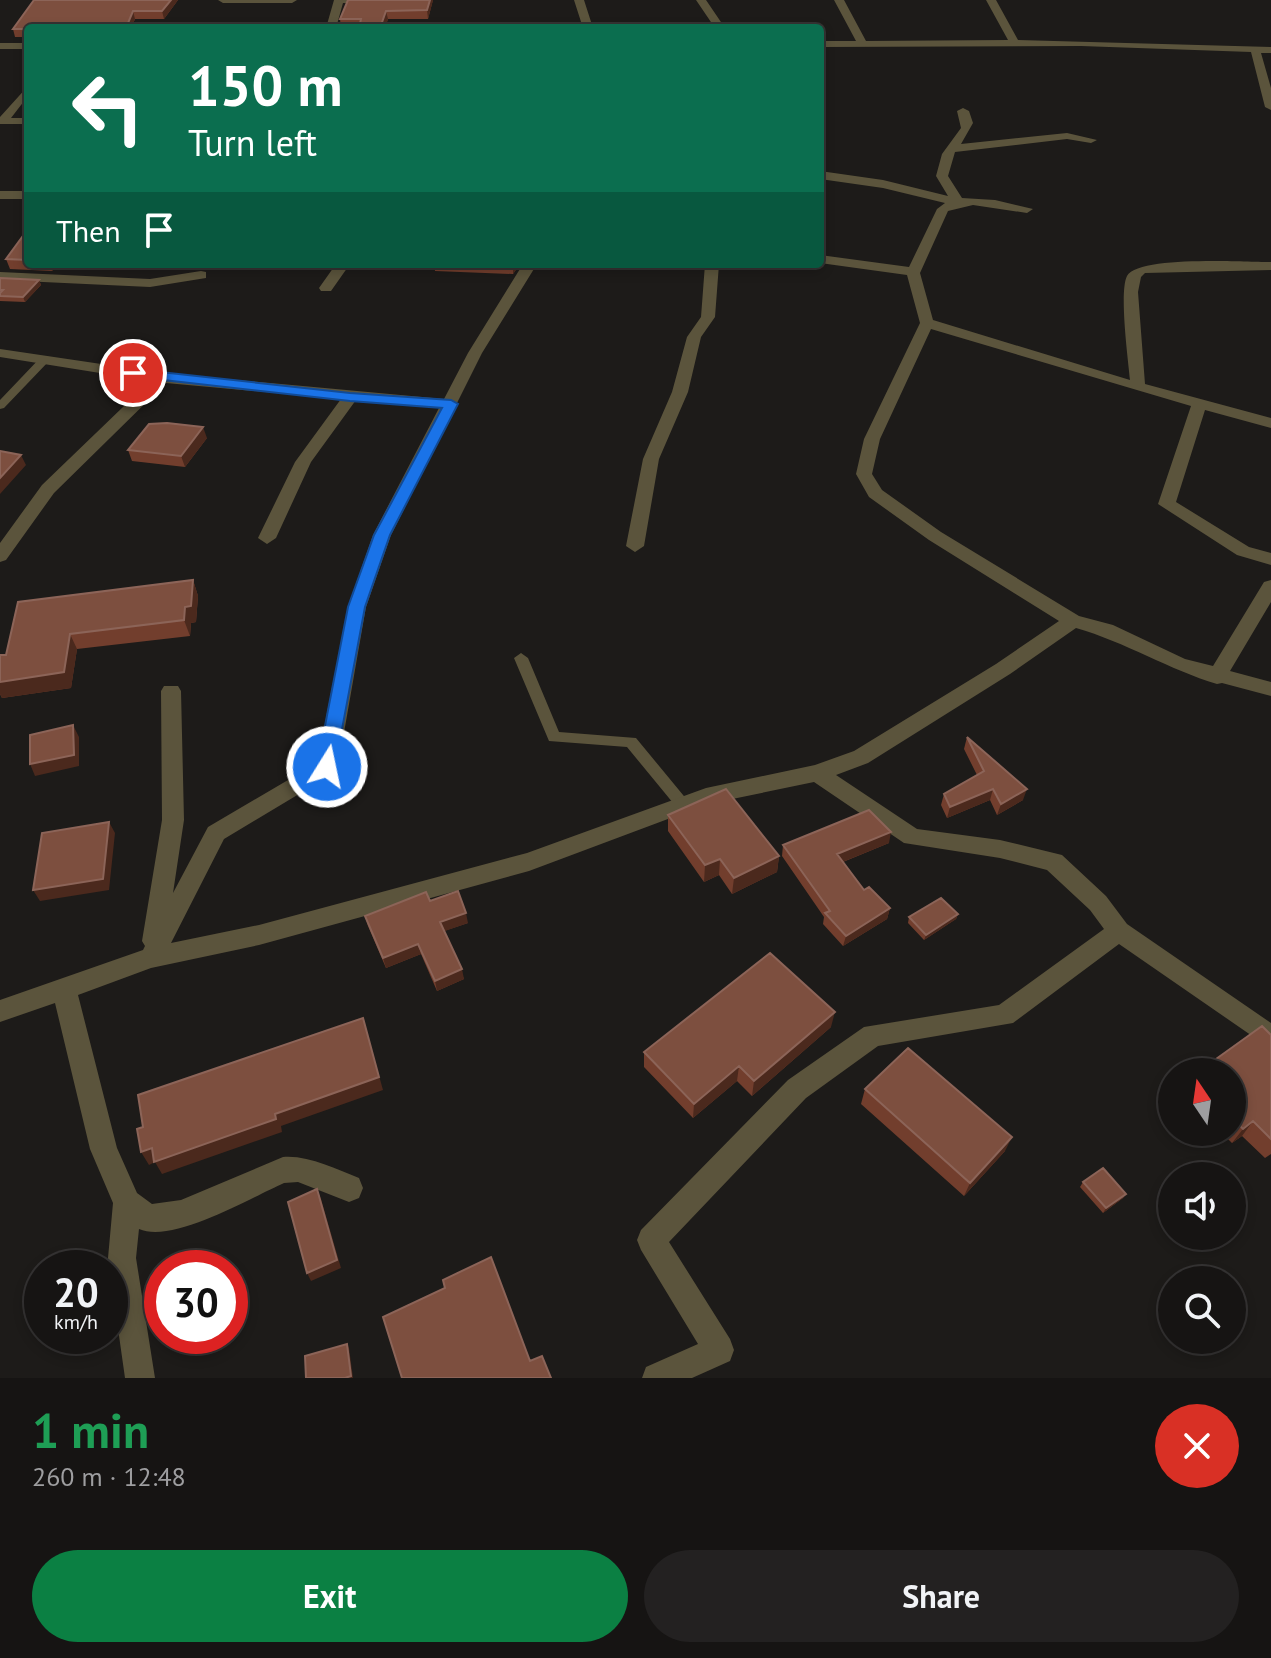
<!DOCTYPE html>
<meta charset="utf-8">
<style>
:root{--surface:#161413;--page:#232121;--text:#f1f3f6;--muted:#9e9ea0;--line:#353333;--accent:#0b8043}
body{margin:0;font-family:"PT Sans",sans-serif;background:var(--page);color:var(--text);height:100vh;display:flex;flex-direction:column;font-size:30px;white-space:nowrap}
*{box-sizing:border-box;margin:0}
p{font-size:26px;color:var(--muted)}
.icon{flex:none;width:44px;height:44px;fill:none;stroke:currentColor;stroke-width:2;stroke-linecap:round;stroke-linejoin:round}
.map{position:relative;height:1378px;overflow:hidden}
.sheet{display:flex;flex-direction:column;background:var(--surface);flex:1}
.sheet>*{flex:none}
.banner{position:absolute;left:24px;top:24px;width:800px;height:244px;border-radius:8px;box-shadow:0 4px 12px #0003,0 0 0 2px var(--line);background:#0b6e4f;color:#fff;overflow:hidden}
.needle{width:52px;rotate:347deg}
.tools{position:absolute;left:1158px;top:1058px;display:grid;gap:16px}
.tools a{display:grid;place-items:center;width:88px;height:88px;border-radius:50%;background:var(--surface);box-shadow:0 4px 12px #0003,0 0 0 2px var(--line);font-size:40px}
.speed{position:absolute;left:24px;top:1250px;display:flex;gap:16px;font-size:40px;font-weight:700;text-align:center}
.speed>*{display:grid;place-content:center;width:104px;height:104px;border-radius:50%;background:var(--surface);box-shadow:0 4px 12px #0003,0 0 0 2px var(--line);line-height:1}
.speed small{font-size:20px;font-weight:400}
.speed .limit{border:12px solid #d22;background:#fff;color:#111}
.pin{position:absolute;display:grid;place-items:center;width:68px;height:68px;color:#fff;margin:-34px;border:4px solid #fff;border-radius:50%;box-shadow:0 2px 8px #0007}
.me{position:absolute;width:88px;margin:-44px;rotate:10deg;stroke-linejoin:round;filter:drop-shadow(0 0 6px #0008)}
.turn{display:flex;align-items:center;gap:28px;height:168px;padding:0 32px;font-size:36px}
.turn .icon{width:104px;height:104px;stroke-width:2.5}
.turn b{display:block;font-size:56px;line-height:68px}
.then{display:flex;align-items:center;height:76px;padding:0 32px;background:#0003;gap:16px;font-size:30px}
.round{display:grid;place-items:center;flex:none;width:84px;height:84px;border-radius:42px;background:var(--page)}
.headline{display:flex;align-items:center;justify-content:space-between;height:136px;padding:0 32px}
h1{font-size:48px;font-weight:700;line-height:60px;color:#1e9e55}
.cta{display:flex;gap:16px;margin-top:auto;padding:16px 32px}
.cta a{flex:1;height:92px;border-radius:48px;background:var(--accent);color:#fff;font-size:32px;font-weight:700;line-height:92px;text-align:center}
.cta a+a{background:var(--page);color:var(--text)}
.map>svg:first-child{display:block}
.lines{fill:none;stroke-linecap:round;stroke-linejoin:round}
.service{fill:#5b543c;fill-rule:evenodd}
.minor{fill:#5b543c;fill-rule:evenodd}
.wall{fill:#723e2d}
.shaded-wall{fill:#4b291d}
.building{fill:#7d4f3f;stroke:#8c6458;stroke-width:2}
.route{fill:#1a73e8;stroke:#114b97;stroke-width:2}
</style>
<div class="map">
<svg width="1271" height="1378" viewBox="0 0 1271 1378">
<rect width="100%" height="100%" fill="#1d1b19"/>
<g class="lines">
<path class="service" d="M 45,356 L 49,357 L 49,361 L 4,408 L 0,409 L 0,400 L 41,357 Z
M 521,653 L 528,658 L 559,732 L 636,738 L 688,801 L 691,805 L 688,809 L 678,809 L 627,747 L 549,741 L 514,658 Z"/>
<path class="minor" d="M 218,0 L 297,0 L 292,3 L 223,3 Z
M 334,0 L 386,0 L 381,3 L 343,3 L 336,28 L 326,28 Z
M 574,0 L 584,0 L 593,28 L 583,28 Z
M 696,0 L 706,0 L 725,28 L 715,28 Z
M 834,0 L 844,0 L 866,41 L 1008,40 L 986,0 L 996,0 L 1018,40 L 1271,47 L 1271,53 L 1261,53 L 1271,88 L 1271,110 L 1265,107 L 1251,52 L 1081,46 L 820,47 L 820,41 L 856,41 Z
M 0,43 L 28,43 L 28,49 L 0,49 Z
M 28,86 L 28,96 L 11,118 L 28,118 L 28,124 L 0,124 L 0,117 Z
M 963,108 L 969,111 L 973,123 L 961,144 L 1067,133 L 1097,140 L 1091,143 L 1067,139 L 955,152 L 948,176 L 962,198 L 995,200 L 1033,209 L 1027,213 L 973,205 L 948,211 L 920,273 L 933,320 L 1130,380 C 1128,358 1119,292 1127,276 C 1138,255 1247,262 1271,262 L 1271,270 L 1145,273 L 1141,277 L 1138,292 L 1145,384 L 1271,418 L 1271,428 L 1205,410 L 1176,502 L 1249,547 L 1271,553 L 1271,565 L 1237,555 L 1158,504 L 1191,406 L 931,329 L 880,439 L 872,474 L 882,490 L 941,532 L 1079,616 L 1113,625 L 1185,659 L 1213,666 L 1264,582 L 1271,580 L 1271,602 L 1230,671 L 1271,682 L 1271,696 L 1222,683 L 1217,684 C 1170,670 1125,642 1076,628 L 1010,674 L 868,763 L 836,775 L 917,829 L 1000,840 L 1062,855 L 1106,896 L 1127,924 L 1271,1023 L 1271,1049 L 1119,944 L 1013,1023 L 878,1046 L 806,1098 L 669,1242 L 730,1339 L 734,1350 L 730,1361 L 692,1378 L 642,1378 L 646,1367 L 698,1344 L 641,1250 L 637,1240 L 641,1230 L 788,1080 L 864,1027 L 999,1005 L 1104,929 L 1090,910 L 1047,870 L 1000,858 L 904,843 L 814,782 L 708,804 L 529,871 L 259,945 L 151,968 L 78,995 L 117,1148 L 137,1193 L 152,1204 L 181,1200 L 283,1157 C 309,1155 335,1169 359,1178 L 363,1188 L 359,1198 L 349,1202 L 298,1182 L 284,1183 C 250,1198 173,1244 139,1229 L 136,1258 L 155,1378 L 125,1378 L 108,1258 L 113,1203 L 90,1149 L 55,1003 L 0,1022 L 0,1000 L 143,950 L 145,946 L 142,941 L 162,820 L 161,691 L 164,686 L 178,686 L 181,691 L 184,820 L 173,893 L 208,827 L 317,763 L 348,607 L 373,535 L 439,408 L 356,400 L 311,462 L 276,538 L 267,544 L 258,538 L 295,462 L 341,399 L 166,383 L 54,493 L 6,560 L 0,562 L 0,543 L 42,485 L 150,381 L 0,357 L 0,349 L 162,373 L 444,399 L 468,353 L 523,264 L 537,264 L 482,353 L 391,535 L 366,607 L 338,767 L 334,773 L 224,839 L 171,943 L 259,925 L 527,853 L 706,788 L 815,765 L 854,751 L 996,664 L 1059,621 L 929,540 L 869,497 L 856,474 L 864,439 L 920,323 L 907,275 L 820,263 L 820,255 L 909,267 L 937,209 L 945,203 L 883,188 L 820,179 L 820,171 L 883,180 L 948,196 L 936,176 L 942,154 L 961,128 L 957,111 Z
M 0,191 L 28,191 L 28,199 L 0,199 Z
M 336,264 L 350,264 L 331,291 L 321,291 L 319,288 Z
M 705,264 L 719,264 L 715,317 L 701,337 L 688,392 L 659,459 L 644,546 L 635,552 L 626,546 L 643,459 L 672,392 L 687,337 L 701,317 Z
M 201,271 L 206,272 L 206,278 L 150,287 L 0,280 L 0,272 L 150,279 Z"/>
</g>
<path class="wall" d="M 34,0 L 178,0 L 164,19 L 135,19 L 131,28 L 28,28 L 28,37 L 15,37 L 13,29 Z
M 433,0 L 428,19 L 388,19 L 385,28 L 341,28 L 340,19 Z
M 28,229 L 28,264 L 59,264 L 52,271 L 10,269 L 6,259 Z
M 434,264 L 520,264 L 513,274 L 435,271 Z
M 0,278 L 39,280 L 41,285 L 25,302 L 0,301 Z
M 207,438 L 185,467 L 132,461 L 128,450 Z
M 193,580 L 198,596 L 196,622 L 191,623 L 190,636 L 77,649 L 71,688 L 2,698 L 0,694 L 0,655 L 6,655 Z
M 967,737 L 1023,800 L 997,815 L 990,800 L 947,818 L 941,805 L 944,794 L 977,775 L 964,749 Z
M 668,815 L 779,856 L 777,872 L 732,894 L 719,875 L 704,882 L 668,831 Z
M 889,843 L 843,862 L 864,890 L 890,908 L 887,919 L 843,946 L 823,924 L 824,917 L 782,856 L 783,845 Z
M 430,901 L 468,923 L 444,931 L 464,979 L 437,991 L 421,954 L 386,968 L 368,926 L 365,916 Z
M 958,914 L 956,919 L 924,940 L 908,923 L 909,917 Z
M 831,1027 L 752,1096 L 737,1081 L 693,1118 L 644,1067 L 644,1052 Z
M 1271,1035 L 1271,1154 L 1265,1158 L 1242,1136 L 1232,1143 L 1221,1132 L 1232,1132 L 1232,1072 Z
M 865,1089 L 1005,1151 L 964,1196 L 861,1104 Z
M 1083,1182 L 1126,1194 L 1123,1198 L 1103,1213 L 1080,1187 Z"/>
<path class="shaded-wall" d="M 171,0 L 178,0 L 164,19 L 162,11 Z
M 430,0 L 433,0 L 428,19 L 427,10 Z
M 133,11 L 135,19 L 131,28 L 126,28 Z
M 386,11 L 388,19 L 385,28 L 380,28 Z
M 50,264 L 59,264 L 52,271 Z
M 513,264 L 520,264 L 513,274 Z
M 39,280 L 41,285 L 25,302 L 23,297 Z
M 203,427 L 207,438 L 185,467 L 181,456 Z
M 21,455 L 26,465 L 0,494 L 0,478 Z
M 193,580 L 198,596 L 196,622 L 191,623 L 190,636 L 184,620 L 185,607 Z
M 70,634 L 77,649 L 71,688 L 2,698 L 0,694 L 0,682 Z
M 73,725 L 79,737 L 79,766 L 35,776 L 30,764 Z
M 993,789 L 990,800 L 947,818 L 950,807 Z
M 1027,789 L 1023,800 L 997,815 L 1001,804 Z
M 109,822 L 115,833 L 109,890 L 40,901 L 33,890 Z
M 891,832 L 889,843 L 835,865 L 837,854 Z
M 779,856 L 777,872 L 732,894 L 734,878 Z
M 720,859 L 719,875 L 704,882 L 705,865 Z
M 890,908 L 887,919 L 843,946 L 846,936 Z
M 466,913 L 468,923 L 442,932 L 440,922 Z
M 958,914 L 956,919 L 924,940 L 926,935 Z
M 418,944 L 421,954 L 386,968 L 383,958 Z
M 462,969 L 464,979 L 437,991 L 435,981 Z
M 835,1012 L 831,1027 L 752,1096 L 754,1081 Z
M 363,1018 L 383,1090 L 281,1126 L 282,1132 L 162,1174 L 155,1162 L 149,1165 L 141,1152 L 152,1148 Z
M 739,1066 L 737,1081 L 693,1118 L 694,1104 Z
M 1253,1121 L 1242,1136 L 1232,1143 L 1243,1129 Z
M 1012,1137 L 1005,1151 L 964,1196 L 970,1183 Z
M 317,1189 L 321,1199 L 341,1268 L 311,1281 L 307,1273 Z
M 1126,1194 L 1123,1198 L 1103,1213 L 1106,1208 Z
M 347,1344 L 349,1348 L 353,1378 L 345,1378 Z"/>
<path class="building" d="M 34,0 L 171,0 L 162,11 L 133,11 L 126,28 L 28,28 L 28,29 L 13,29 Z
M 348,0 L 430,0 L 427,10 L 386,11 L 380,28 L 359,28 L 361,19 L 340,19 Z
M 28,229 L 28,260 L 6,259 Z
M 0,278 L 39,280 L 23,297 L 0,296 L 0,293 L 3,290 L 0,290 Z
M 167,423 L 203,427 L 181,456 L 128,450 L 149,424 Z
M 0,451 L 21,455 L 0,478 Z
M 193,580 L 191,606 L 185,607 L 184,620 L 70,634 L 64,672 L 0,682 L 0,655 L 6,655 L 18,602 Z
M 73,725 L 74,755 L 30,764 L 30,735 Z
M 967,737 L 1027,789 L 1001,804 L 993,789 L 950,807 L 944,794 L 984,771 Z
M 726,789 L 779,856 L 734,878 L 720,859 L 705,865 L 668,815 Z
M 869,810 L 891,832 L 837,854 L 864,890 L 869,887 L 890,908 L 846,936 L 825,913 L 830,911 L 783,845 Z
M 109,822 L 103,879 L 33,890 L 42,833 Z
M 458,891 L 466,913 L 440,922 L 462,969 L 435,981 L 418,944 L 383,958 L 365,916 L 426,892 L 430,901 Z
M 941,898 L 958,914 L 926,935 L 909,917 Z
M 770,953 L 835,1012 L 754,1081 L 739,1066 L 694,1104 L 644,1052 Z
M 363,1018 L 379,1077 L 275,1114 L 276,1119 L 154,1162 L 152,1148 L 141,1152 L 137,1129 L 143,1127 L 138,1095 Z
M 1262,1026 L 1271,1035 L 1271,1139 L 1253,1121 L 1243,1129 L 1232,1118 L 1232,1072 L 1198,1072 Z
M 908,1048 L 1012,1137 L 970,1183 L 865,1089 Z
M 1103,1168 L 1126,1194 L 1106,1208 L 1083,1182 Z
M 317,1189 L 337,1260 L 307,1273 L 288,1202 Z
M 491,1257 L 530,1361 L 542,1356 L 551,1378 L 402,1378 L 383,1317 L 445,1288 L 443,1280 Z
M 347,1344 L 351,1376 L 345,1378 L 306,1378 L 305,1356 Z"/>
<path class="route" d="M 133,369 L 350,393 L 451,400 L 458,404 L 390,535 L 365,607 L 334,772 L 320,772 L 317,767 L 348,607 L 374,535 L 442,408 L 350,401 L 128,376 L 128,370 Z"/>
</svg>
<div class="tools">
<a><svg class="needle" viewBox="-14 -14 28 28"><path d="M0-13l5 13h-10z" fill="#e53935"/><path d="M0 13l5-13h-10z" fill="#9e9ea0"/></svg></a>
<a><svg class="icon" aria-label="sound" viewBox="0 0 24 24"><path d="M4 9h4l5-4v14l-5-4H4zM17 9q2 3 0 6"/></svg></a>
<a><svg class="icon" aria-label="search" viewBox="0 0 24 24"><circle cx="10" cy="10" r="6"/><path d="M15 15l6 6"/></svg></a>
</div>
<div class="speed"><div>20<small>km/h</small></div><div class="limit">30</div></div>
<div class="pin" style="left:133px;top:373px;background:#d93025"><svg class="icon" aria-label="arrive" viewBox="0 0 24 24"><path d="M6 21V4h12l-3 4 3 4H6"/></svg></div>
<svg class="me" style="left:327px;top:767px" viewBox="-20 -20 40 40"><circle r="17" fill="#1a73e8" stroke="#fff" stroke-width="3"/><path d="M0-11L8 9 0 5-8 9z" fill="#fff"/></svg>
<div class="banner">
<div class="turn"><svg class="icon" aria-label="left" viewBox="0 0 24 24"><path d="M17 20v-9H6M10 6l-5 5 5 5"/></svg><div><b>150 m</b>Turn left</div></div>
<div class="then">Then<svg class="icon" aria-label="arrive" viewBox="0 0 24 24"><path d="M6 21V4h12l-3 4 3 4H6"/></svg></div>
</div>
</div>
<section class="sheet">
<div class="headline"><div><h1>1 min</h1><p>260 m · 12:48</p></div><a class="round" style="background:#d93025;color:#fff"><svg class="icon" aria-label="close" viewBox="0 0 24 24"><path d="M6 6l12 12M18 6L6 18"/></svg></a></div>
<div class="cta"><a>Exit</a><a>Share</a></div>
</section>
